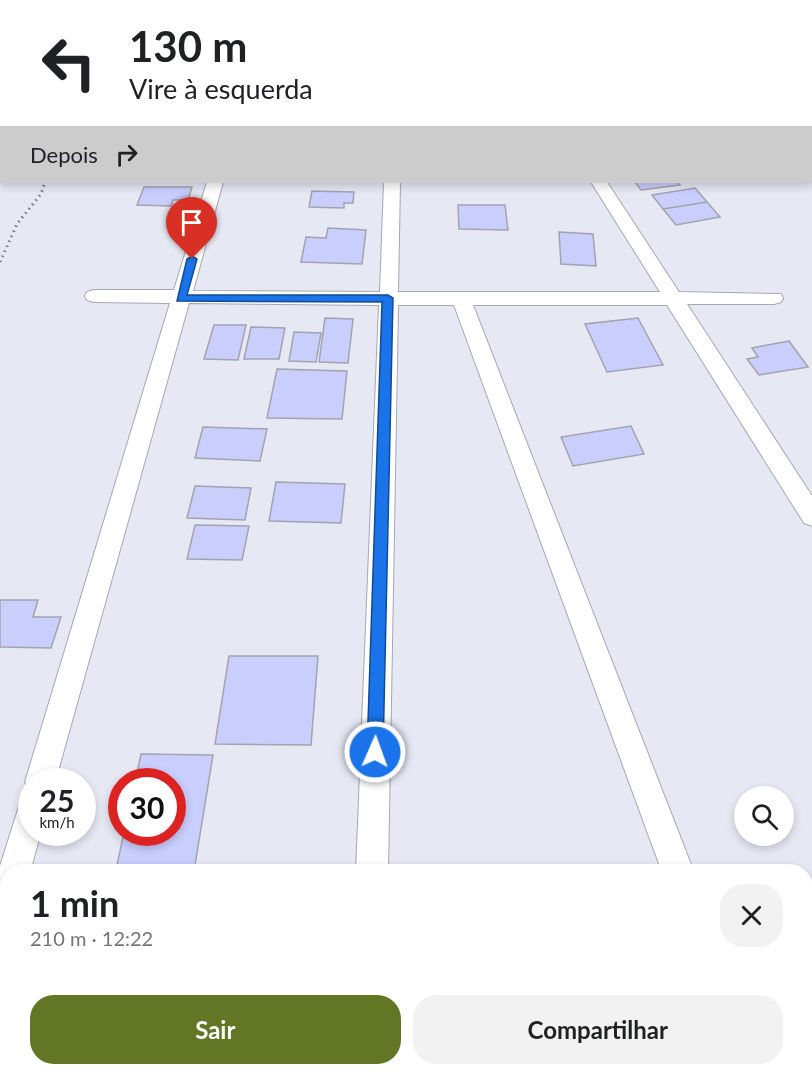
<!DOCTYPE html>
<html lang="pt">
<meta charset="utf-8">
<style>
:root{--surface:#fff;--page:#f2f2f2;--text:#202124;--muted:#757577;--accent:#637625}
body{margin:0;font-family:Lato,sans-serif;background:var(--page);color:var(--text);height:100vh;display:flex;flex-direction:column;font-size:22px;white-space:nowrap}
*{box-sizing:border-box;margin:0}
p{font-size:20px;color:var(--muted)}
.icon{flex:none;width:33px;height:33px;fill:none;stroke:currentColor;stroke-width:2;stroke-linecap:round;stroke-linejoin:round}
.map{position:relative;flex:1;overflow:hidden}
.sheet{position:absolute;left:0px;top:864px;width:813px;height:212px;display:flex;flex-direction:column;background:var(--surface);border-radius:24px 24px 0 0;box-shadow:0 3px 9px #0003}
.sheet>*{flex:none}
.guide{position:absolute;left:0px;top:0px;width:813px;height:183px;box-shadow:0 3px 9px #0003;background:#fff;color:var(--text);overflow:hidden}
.buttons{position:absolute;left:734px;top:786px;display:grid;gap:12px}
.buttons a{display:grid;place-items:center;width:60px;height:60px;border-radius:50%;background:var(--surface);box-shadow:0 3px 9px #0003;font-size:30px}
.speed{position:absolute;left:18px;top:768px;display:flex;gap:12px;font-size:30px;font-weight:700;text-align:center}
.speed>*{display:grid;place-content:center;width:78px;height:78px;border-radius:50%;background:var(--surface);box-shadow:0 3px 9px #0003;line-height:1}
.speed small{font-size:15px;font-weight:400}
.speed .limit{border:9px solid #d22;background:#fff;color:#111}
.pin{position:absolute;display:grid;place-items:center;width:51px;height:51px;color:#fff;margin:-62px -26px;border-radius:50% 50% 50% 0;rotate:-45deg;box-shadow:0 0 6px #0007}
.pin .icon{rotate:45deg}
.me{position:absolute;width:66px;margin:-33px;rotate:2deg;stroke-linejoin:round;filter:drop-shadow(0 0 4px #0008)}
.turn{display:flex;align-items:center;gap:21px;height:126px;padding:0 30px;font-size:27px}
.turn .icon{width:78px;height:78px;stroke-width:2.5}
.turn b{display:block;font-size:42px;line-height:51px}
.then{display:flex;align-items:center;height:57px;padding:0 30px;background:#0003;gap:12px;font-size:22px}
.round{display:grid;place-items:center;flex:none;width:63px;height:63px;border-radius:24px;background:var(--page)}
.overview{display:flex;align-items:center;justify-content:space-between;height:102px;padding:0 30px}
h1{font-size:36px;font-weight:700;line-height:45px}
.button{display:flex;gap:12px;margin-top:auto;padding:12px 30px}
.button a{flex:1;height:69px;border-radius:24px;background:var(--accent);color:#fff;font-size:24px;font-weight:700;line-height:69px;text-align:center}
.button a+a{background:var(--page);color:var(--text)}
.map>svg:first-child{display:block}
.building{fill:#cacefd;stroke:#a2a3ae;stroke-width:1.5}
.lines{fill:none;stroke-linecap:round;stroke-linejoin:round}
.service-casing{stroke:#a6a7b3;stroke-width:2}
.minor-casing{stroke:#a6a7b3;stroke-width:2}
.path{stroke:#7b7c84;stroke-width:3;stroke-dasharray:1.5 4;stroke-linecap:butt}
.service{fill:#fff;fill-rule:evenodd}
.minor{fill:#fff;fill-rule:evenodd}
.route{fill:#1a73e8;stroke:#114b97;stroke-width:1.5}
</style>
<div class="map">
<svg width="812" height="1075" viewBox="0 0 812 1075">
<rect width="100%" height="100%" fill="#e6e8f4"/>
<path class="building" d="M 635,182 L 677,182 L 680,185 L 641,190 Z
M 144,187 L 192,187 L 188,200 L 173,200 L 171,206 L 137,205 Z
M 695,188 L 707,202 L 663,209 L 652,195 Z
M 312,191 L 354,192 L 353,203 L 344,203 L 344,208 L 309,207 Z
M 707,202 L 720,217 L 676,225 L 663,209 Z
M 458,205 L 505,205 L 508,230 L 459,229 Z
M 328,228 L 366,230 L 362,264 L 301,262 L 306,237 L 326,238 Z
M 559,232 L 593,234 L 596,266 L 561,264 Z
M 325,318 L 353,319 L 348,363 L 319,362 Z
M 638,318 L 663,365 L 607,372 L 585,324 Z
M 214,325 L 246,325 L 238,360 L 204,359 Z
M 251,327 L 285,328 L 279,359 L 244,359 Z
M 294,332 L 321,333 L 316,362 L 289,361 Z
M 789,341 L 808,367 L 759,375 L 747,359 L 758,357 L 752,348 Z
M 277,369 L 347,371 L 342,419 L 267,418 Z
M 631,426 L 644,454 L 573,466 L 561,437 Z
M 203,427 L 267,429 L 260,461 L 195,458 Z
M 276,482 L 345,484 L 341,523 L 269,521 Z
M 195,486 L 251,488 L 245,520 L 187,518 Z
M 195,525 L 249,526 L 242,560 L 187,559 Z
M 0,600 L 38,600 L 33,617 L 61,617 L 51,648 L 0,647 Z
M 229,656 L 318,656 L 311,745 L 215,744 Z
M 141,754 L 213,755 L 194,871 L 116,870 L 124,832 L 172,832 L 172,782 L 135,782 Z
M 116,870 L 194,871 L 116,872 Z
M 812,956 L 812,1003 L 806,988 L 806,958 Z
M 177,1068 L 276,1068 L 275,1075 L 176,1075 Z"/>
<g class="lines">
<defs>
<path id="service" d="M 762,0 L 768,0 L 769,2 L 763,2 Z"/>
<path id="minor" d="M 10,0 L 23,0 L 24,2 L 11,2 Z
M 36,0 L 49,0 L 35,2 Z
M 262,0 L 274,0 L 261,2 Z
M 393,0 L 405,0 L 405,2 L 393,2 Z
M 477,0 L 489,0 L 490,2 L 478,2 Z
M 662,0 L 674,0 L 675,2 L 663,2 Z
M 2,45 L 2,54 L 0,54 L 0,46 Z
M 207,182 L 223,182 L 193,291 L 380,292 L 384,182 L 400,182 L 398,292 L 660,292 L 591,182 L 607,182 L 679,292 L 781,294 L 783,298 L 781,302 L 774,304 L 687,304 L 812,496 L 812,526 L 804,523 L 667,305 L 473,305 L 694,872 L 662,872 L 454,305 L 398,305 L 388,872 L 356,872 L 379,305 L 189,303 L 55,782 L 32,782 L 30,792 L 25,782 L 170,303 L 94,302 L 87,300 L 85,296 L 87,292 L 94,290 L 174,290 Z
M 32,796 L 32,832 L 41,832 L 30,872 L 8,872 L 8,932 L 0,935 L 0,866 L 21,800 Z
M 349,1068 L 385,1068 L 384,1075 L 348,1075 Z
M 735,1068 L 771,1068 L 773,1075 L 737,1075 Z"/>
</defs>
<use href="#service" class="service-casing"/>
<use href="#minor" class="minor-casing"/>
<path class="path" d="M 0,262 L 17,224 L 41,194 L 45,182"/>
<use href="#service" class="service"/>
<use href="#minor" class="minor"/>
</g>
<path class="route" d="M 192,256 L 197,259 L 187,295 L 388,295 L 393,298 L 383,752 L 381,758 L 375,760 L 370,758 L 367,752 L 382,302 L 177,301 L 187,259 Z"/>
</svg>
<div class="buttons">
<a><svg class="icon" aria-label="search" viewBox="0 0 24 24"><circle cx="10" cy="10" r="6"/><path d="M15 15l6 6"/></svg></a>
</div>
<div class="speed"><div>25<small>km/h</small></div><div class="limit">30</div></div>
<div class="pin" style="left:192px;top:259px;background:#d93025"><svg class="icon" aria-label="arrive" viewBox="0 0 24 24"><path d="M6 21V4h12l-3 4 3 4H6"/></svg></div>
<svg class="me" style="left:375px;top:752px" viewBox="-20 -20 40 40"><circle r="17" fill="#1a73e8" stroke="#fff" stroke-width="3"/><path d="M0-11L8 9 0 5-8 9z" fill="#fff"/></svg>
<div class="guide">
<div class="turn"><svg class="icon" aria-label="left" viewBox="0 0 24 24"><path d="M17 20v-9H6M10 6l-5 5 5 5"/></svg><div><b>130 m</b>Vire à esquerda</div></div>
<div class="then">Depois<svg class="icon" aria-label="right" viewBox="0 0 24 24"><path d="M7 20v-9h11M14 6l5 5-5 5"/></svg></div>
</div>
<section class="sheet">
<div class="overview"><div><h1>1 min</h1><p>210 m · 12:22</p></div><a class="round"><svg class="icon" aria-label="close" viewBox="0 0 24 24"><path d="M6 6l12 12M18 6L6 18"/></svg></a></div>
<div class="button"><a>Sair</a><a>Compartilhar</a></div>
</section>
</div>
